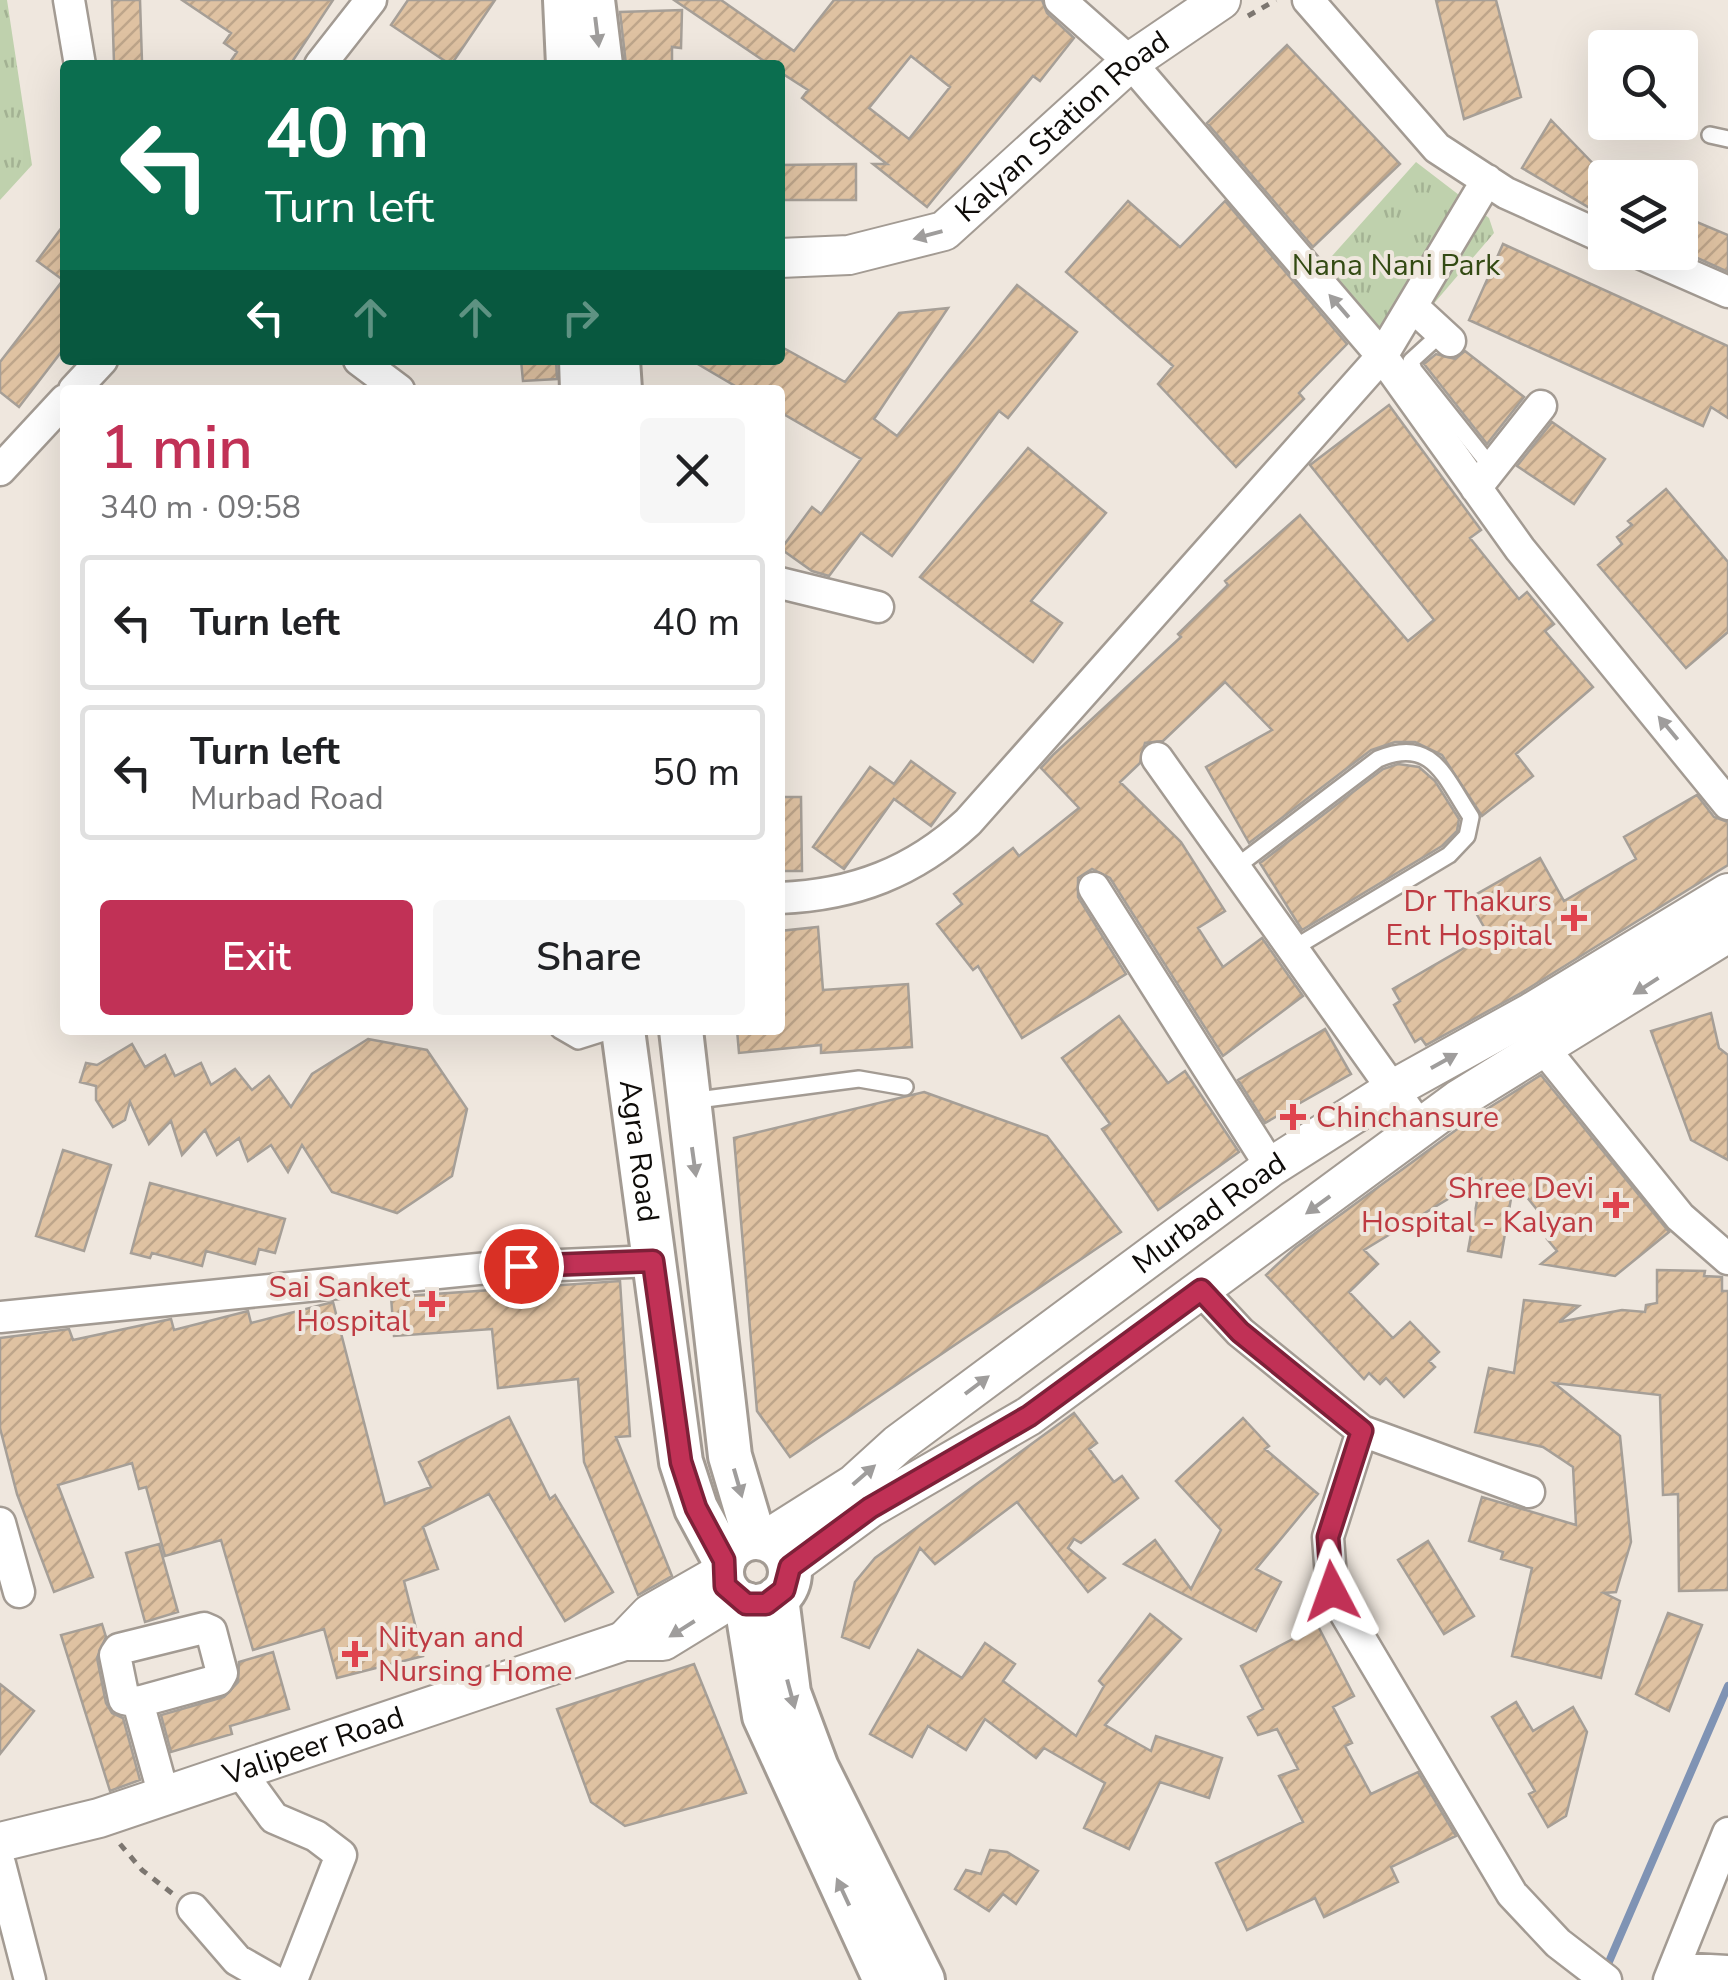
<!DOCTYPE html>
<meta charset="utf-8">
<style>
:root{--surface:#fff;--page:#f6f6f6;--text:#202124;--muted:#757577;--line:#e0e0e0;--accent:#c13156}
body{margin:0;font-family:"Nunito Sans",sans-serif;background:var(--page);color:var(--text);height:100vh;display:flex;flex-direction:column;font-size:38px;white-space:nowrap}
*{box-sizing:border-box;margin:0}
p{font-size:32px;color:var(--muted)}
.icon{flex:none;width:55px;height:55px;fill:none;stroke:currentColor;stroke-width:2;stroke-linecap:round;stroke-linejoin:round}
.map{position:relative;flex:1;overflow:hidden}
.panel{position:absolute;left:60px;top:385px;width:725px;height:650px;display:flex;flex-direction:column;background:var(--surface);border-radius:10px;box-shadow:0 10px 40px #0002}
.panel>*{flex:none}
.banner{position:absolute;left:60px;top:60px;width:725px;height:305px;border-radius:10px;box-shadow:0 10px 40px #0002;background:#0b6e4f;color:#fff;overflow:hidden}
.tools{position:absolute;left:1588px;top:30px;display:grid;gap:20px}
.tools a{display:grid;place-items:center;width:110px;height:110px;border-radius:10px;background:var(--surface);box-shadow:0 10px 40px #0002;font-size:50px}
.pin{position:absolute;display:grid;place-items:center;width:85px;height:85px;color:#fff;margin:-42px;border:5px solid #fff;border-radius:50%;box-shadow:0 2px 10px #0007}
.me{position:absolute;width:110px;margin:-55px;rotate:356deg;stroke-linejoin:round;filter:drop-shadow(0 0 8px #0008)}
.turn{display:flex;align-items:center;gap:35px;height:210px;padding:0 40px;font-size:45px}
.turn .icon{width:130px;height:130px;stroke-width:2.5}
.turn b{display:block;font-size:70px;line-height:85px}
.lanes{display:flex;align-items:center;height:95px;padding:0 40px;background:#0003;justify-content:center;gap:50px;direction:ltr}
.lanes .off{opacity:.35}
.round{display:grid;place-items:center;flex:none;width:105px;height:105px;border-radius:10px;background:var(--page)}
.overview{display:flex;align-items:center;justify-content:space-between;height:170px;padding:0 40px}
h1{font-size:60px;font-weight:600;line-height:75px;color:var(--accent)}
.action{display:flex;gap:20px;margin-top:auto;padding:20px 40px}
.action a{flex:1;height:115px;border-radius:10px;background:var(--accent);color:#fff;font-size:40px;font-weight:600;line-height:115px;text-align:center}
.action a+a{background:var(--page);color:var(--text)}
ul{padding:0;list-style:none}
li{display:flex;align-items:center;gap:30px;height:135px;margin:0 20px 15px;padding:0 20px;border:5px solid var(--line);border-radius:10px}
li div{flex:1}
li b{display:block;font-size:38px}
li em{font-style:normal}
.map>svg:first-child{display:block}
.grass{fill:url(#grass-tufts)}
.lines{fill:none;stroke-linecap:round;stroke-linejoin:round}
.stream{stroke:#7f93b4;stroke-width:8}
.building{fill:url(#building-hatch);stroke:#a69f97;stroke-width:2.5;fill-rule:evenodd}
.service-casing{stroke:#a39b93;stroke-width:20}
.minor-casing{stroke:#a39b93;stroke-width:35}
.tertiary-casing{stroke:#a39b93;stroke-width:42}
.secondary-casing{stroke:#a39b93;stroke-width:48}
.path{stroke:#7c7670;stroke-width:5;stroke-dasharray:8 8;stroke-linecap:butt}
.service{stroke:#fff;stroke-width:15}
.minor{stroke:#fff;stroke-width:30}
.tertiary{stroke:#fff;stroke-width:38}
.secondary{stroke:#fff;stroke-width:42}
.oneway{fill:#9f9d9c}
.route-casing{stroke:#7d2038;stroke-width:25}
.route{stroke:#c13156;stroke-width:18}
.health-dot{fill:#e0444e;stroke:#efe7de;stroke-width:4}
.labels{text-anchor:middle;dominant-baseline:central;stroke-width:8;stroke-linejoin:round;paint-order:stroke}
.street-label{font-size:30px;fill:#0e0b08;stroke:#efe7de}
.park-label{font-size:30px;fill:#334a13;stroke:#efe7de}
.health-label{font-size:30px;fill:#be3a42;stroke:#efe7de;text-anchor:end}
</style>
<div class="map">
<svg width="1728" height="1980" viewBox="0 0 1728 1980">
<defs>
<pattern id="grass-tufts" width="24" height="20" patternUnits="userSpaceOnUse" patternTransform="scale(2.5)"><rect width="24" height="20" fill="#bfd1ad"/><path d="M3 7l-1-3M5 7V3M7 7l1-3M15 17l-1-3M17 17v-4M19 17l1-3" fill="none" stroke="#a3b293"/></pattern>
<pattern id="building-hatch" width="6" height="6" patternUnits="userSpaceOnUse" patternTransform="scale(2.5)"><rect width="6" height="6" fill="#dfc2a2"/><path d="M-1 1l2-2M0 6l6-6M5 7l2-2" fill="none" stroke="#bea58a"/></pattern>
</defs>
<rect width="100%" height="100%" fill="#efe7de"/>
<path class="grass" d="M 0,0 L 7,0 L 32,165 L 0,200 Z
M 1416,162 L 1489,218 L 1494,233 L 1396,348 L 1324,265 Z"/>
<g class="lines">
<path class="stream" d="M 1605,1971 L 1728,1686"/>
</g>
<path class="building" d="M 112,0 L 140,0 L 142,62 L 114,63 Z
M 182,0 L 333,0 L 290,65 L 228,65 L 237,52 L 224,43 L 231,33 Z
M 408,0 L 495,0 L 451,65 L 391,25 Z
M 674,0 L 721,0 L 794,51 L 834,0 L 1042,0 L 1047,13 L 1074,38 L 1040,81 L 1033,76 L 927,207 L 873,164 L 887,164 L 802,98 L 808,90 L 780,72 L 780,65 L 770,65 ZM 911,56 L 950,87 L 909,139 L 869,108 Z
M 1436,0 L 1496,0 L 1521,97 L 1464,119 Z
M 682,10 L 681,48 L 672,47 L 672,65 L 626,65 L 620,12 Z
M 1287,45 L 1400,164 L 1313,247 L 1207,123 Z
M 1551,120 L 1605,176 L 1605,217 L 1522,168 Z
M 856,164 L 856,200 L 780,200 L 780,165 Z
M 1128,201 L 1180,247 L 1225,201 L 1347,344 L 1299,393 L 1304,399 L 1236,467 L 1158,384 L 1173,366 L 1066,272 Z
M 1680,215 L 1728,235 L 1728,272 L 1680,250 Z
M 65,223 L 65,347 L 19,407 L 0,392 L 0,362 L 63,280 L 37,261 Z
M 1503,244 L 1728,346 L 1728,418 L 1711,407 L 1703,426 L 1469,320 Z
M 1017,285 L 1077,332 L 1008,418 L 999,411 L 892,556 L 861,533 L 829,576 L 812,571 L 781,549 L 812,507 L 821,514 L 861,459 L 780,412 L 780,390 L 742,390 L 691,360 L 780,360 L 780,346 L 845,382 L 899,313 L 948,308 L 874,419 L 897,436 Z
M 1465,351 L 1524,397 L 1487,444 L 1424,364 L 1436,354 L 1455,359 Z
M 521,360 L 556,360 L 557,379 L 523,381 Z
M 1389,405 L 1481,530 L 1470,538 L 1519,599 L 1527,592 L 1554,624 L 1545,631 L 1593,687 L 1516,754 L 1533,776 L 1482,816 L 1442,755 L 1415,742 L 1395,742 L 1371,750 L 1249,843 L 1206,767 L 1272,730 L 1225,682 L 1163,741 L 1145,743 L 1140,763 L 1120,782 L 1181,842 L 1225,911 L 1198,928 L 1223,967 L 1262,938 L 1303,996 L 1223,1056 L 1110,878 L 1092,869 L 1078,878 L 1078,897 L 1126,974 L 1022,1038 L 978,966 L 973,970 L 937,924 L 962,904 L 954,894 L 1013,848 L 1019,856 L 1079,808 L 1041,768 L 1054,754 L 1181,637 L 1178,634 L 1228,585 L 1225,581 L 1300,515 L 1408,641 L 1434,620 L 1310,465 Z
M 1552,422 L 1605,459 L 1574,504 L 1517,466 Z
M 1028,448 L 1106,513 L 1031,601 L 1062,623 L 1033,662 L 920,577 Z
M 1666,489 L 1728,562 L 1728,632 L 1686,668 L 1598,565 L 1622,544 L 1617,537 L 1632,525 L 1628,521 Z
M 911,761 L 955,793 L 931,826 L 894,799 L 844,869 L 813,847 L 870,767 L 894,784 Z
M 1398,764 L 1419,767 L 1435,781 L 1459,819 L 1457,831 L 1442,846 L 1302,930 L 1260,863 L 1383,769 Z
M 1697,795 L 1714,817 L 1728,822 L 1728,865 L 1521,993 L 1426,1045 L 1421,1038 L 1415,1042 L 1394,1005 L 1400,1001 L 1393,989 L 1488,934 L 1468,899 L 1540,858 L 1564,901 L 1636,859 L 1624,837 Z
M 780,797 L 801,797 L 802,871 L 780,871 Z
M 818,927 L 823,990 L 908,984 L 912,1047 L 821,1053 L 821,1045 L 739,1053 L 737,1030 L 780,1030 L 780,931 Z
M 1711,1013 L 1719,1048 L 1728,1055 L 1728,1160 L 1691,1140 L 1651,1031 Z
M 1119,1016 L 1168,1083 L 1185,1071 L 1239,1152 L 1158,1210 L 1102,1129 L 1110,1124 L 1062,1058 Z
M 1325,1029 L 1351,1074 L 1265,1123 L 1238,1080 Z
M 368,1039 L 427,1050 L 467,1109 L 452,1176 L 397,1213 L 332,1192 L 302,1145 L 288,1172 L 271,1145 L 248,1161 L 239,1138 L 217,1155 L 205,1130 L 182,1155 L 171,1121 L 149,1144 L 130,1102 L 125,1120 L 113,1127 L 96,1100 L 96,1086 L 80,1082 L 86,1063 L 97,1065 L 132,1044 L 145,1067 L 165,1055 L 175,1076 L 201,1063 L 211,1085 L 235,1069 L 252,1090 L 269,1076 L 291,1107 L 312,1074 Z
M 1541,1075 L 1669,1232 L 1615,1276 L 1541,1264 L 1557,1251 L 1547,1239 L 1555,1232 L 1514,1181 L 1501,1257 L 1468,1251 L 1481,1179 L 1364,1250 L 1378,1264 L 1349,1292 L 1393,1338 L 1410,1322 L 1439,1352 L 1429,1361 L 1435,1367 L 1404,1397 L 1386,1378 L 1380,1384 L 1369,1373 L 1364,1379 L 1266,1275 L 1295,1248 L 1471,1119 Z
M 924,1092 L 1047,1136 L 1121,1232 L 790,1457 L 757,1411 L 734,1138 Z
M 63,1150 L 111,1165 L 84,1251 L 36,1236 Z
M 150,1183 L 285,1219 L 275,1253 L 259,1249 L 255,1264 L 206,1251 L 202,1266 L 152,1253 L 150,1258 L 131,1253 Z
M 1657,1270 L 1705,1271 L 1704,1276 L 1722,1277 L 1722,1291 L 1728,1291 L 1728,1590 L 1679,1591 L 1678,1494 L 1663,1495 L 1660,1395 L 1554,1383 L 1620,1436 L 1631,1542 L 1616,1592 L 1604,1593 L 1620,1601 L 1601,1678 L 1512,1656 L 1532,1568 L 1501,1559 L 1503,1552 L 1469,1541 L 1482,1497 L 1576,1525 L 1573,1467 L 1543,1447 L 1475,1432 L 1489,1368 L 1514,1373 L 1524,1300 L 1579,1306 L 1559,1322 L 1622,1310 L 1645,1312 L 1646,1305 L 1657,1303 Z
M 620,1281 L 630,1436 L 616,1437 L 672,1576 L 638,1595 L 584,1462 L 578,1379 L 498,1388 L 492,1329 L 394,1336 L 391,1297 Z
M 333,1302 L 385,1504 L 431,1487 L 419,1462 L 509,1417 L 550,1499 L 555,1495 L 613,1592 L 565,1621 L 489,1494 L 423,1527 L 438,1569 L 404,1581 L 423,1656 L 337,1678 L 324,1629 L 253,1650 L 221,1540 L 165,1556 L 146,1487 L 139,1489 L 132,1463 L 58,1485 L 93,1577 L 54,1592 L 17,1494 L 0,1428 L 0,1338 L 69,1329 L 73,1340 L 171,1319 L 174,1330 L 248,1311 L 251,1323 Z
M 1074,1413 L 1097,1443 L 1089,1449 L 1114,1482 L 1122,1476 L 1138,1498 L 1081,1543 L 1074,1539 L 1068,1548 L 1105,1578 L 1088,1592 L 1017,1502 L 935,1564 L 920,1548 L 869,1648 L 842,1637 L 855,1582 L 875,1558 Z
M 1243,1418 L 1269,1446 L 1265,1449 L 1318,1494 L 1256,1569 L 1281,1582 L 1256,1631 L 1124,1564 L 1155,1540 L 1191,1589 L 1221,1530 L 1176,1481 Z
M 1428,1541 L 1474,1616 L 1444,1634 L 1398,1560 Z
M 159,1544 L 178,1612 L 145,1622 L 126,1553 Z
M 1668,1613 L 1702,1625 L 1669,1711 L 1636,1694 Z
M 1150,1614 L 1181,1639 L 1105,1725 L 1151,1751 L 1156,1736 L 1222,1758 L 1209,1798 L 1160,1782 L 1129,1849 L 1084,1828 L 1105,1783 L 1044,1748 L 1036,1758 L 985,1719 L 966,1750 L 928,1726 L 912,1757 L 870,1734 L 918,1650 L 962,1678 L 985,1643 L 1015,1664 L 1003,1681 L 1076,1736 L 1104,1686 L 1099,1681 Z
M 102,1624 L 106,1637 L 97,1658 L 106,1703 L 112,1713 L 123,1718 L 140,1780 L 110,1791 L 61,1635 Z
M 1318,1626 L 1354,1696 L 1333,1707 L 1352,1743 L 1345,1746 L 1371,1794 L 1418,1772 L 1456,1836 L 1391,1867 L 1398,1882 L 1324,1917 L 1315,1898 L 1247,1930 L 1216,1863 L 1303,1822 L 1279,1776 L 1298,1769 L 1277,1729 L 1258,1735 L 1248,1717 L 1263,1709 L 1241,1666 Z
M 273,1652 L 289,1709 L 230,1726 L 232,1734 L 171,1752 L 161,1715 L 224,1697 L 238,1682 L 239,1662 Z
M 694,1664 L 746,1793 L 625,1826 L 591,1802 L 557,1709 Z
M 0,1684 L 34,1711 L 0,1754 Z
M 1516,1702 L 1533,1731 L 1573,1707 L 1587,1732 L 1566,1816 L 1548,1827 L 1529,1794 L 1535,1791 L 1492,1717 Z
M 990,1850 L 1007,1852 L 1038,1871 L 1016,1904 L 1003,1894 L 989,1911 L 955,1889 L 966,1870 L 981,1874 Z"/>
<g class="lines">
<defs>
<path id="service" d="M 1710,135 L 1728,139
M 1434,340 L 1411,361 L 1414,370 L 1492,468
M 1236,867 L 1378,759 C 1432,736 1444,776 1471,817 L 1467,836 L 1449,855 L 1294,948
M 559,1030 L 578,1041 L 613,1030
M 690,1101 L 859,1079 L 905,1087"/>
<path id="minor" d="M 69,0 L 80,65
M 1060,0 L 1130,62 L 1382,356 L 1520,549 L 1728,804
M 1308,0 L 1437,148 L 1506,193 L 1605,238
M 320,65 L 371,0
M 1637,252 L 1728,292
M 1412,306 L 1450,341
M 359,360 L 399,390
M 74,390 L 102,360
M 0,470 L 65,400
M 1476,488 L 1541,406
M 780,583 L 878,607
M 1157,758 L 1421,1129
M 1094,888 L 1271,1167
M 780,898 C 854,895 914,872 968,822 L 1382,356 L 1487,180
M 1545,1050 L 1680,1217 L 1728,1259
M 1201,1290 L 1240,1332 L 1362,1431 L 1529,1492
M 0,1317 L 488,1268 L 653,1261
M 1362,1431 L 1328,1537 L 1332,1591 L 1512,1894 L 1558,1943 L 1606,1980
M 0,1523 L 19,1592
M 138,1702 L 124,1699 L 115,1655 L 119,1649 L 204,1628 L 211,1631 L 222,1673 L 218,1680 L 138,1702 L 164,1796
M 239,1770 L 274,1818 L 316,1836 L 341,1855 L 292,1980
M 0,1864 L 30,1980
M 193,1909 L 237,1960 L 272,1980
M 1675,1968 L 1728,1971
M 1669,1980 L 1728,1833"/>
<g id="tertiary">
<path id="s1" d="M 780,258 L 849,255 L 944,231 L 1130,62 L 1221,0"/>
<path id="s2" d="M 767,1539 L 854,1484 L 898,1444 L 1271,1167 L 1395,1088 L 1532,1012 L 1728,893"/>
<path d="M 790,1567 L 870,1508 L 1029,1416 L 1458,1100 L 1728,933"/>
<path d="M 624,1641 L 650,1614 L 722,1573"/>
<path id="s3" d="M 0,1842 L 99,1818 L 624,1641 L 663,1641 L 733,1598"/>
</g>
<g id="secondary">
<path d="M 565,0 L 568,65"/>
<path d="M 593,0 L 601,65"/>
<path d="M 581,360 L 582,390"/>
<path d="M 618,360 L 620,390"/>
<path id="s4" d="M 623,1030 L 681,1462 L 696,1508 L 724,1560"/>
<path d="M 681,1030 L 730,1456 L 754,1537"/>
<circle cx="756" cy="1572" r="34"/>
<path d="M 777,1598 L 789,1693 L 817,1768 L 923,1980"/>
<path d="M 746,1604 L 764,1716 L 885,1980"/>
</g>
</defs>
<use href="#service" class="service-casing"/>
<use href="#minor" class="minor-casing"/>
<use href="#tertiary" class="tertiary-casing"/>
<use href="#secondary" class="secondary-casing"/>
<path class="path" d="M 1248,16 L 1276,0
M 120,1844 L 142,1870 L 173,1894"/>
<use href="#service" class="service"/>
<use href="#minor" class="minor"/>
<use href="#tertiary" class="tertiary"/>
<use href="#secondary" class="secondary"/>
</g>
<defs><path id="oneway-solid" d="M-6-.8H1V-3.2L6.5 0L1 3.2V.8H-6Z" transform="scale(2.5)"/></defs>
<g class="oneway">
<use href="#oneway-solid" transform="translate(597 32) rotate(83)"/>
<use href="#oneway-solid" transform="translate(928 235) rotate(165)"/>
<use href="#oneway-solid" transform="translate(1339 306) rotate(-131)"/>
<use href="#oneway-solid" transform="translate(1668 728) rotate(-130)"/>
<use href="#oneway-solid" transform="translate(1646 986) rotate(147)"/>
<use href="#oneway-solid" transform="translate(1444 1061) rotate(-29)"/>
<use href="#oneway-solid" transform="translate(694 1162) rotate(82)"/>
<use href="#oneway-solid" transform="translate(1318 1205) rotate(144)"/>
<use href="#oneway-solid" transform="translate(977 1385) rotate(-37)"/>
<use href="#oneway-solid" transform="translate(864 1475) rotate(-41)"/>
<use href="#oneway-solid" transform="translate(738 1483) rotate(74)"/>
<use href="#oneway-solid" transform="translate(682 1629) rotate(148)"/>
<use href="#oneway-solid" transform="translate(791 1694) rotate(75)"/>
<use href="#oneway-solid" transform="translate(843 1892) rotate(-115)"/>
</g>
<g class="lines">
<defs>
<path id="route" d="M 521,1266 L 653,1261 L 681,1462 L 696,1508 L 724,1560 L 725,1586 L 746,1604 L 766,1604 L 784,1590 L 790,1567 L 870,1508 L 1029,1416 L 1201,1290 L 1240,1332 L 1362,1431 L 1328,1537 L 1332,1591"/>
</defs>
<use href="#route" class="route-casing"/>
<use href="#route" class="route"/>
</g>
<g class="health-dot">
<path d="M1569 903h10v10h10v10h-10v10h-10v-10h-10v-10h10z"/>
<path d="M1288 1102h10v10h10v10h-10v10h-10v-10h-10v-10h10z"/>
<path d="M1611 1190h10v10h10v10h-10v10h-10v-10h-10v-10h10z"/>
<path d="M427 1289h10v10h10v10h-10v10h-10v-10h-10v-10h10z"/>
<path d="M350 1639h10v10h10v10h-10v10h-10v-10h-10v-10h10z"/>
</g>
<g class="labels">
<g class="street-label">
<text stroke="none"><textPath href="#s1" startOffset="325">Kalyan Station Road</textPath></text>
<text stroke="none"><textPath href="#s4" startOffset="122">Agra Road</textPath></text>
<text stroke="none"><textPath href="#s2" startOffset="550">Murbad Road</textPath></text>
<text stroke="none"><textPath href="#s3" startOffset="328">Valipeer Road</textPath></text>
</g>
<g class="park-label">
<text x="1396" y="265">Nana Nani Park</text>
</g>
<g class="health-label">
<text x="1552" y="901">Dr Thakurs<tspan x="1552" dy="34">Ent Hospital</tspan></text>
<text x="1316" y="1117" text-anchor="start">Chinchansure</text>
<text x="1594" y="1188">Shree Devi<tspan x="1594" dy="34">Hospital - Kalyan</tspan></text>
<text x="410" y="1287">Sai Sanket<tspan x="410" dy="34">Hospital</tspan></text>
<text x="378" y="1637" text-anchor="start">Nityan and<tspan x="378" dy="34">Nursing Home</tspan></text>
</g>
</g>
</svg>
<div class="tools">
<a><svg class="icon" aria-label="search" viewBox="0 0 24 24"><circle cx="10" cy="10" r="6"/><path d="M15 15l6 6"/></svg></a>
<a><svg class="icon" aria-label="layers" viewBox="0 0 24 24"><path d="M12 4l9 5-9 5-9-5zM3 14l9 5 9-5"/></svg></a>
</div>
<div class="pin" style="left:521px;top:1266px;background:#d93025"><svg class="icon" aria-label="arrive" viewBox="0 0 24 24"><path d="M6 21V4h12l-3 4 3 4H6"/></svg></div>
<svg class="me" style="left:1332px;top:1591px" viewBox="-20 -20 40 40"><path d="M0-17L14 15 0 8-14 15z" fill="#c13156" stroke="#fff" stroke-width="4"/></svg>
<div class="banner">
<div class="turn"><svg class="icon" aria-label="left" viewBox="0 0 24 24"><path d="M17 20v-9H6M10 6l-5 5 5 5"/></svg><div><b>40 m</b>Turn left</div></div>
<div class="lanes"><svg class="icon" aria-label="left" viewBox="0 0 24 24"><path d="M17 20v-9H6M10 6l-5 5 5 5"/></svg><svg class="icon off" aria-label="ahead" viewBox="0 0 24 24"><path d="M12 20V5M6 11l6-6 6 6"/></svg><svg class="icon off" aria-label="ahead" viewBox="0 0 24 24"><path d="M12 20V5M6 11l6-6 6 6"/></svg><svg class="icon off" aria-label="right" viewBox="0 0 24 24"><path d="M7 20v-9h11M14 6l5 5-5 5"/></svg></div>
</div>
<section class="panel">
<div class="overview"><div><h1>1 min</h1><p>340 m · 09:58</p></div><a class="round"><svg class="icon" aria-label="close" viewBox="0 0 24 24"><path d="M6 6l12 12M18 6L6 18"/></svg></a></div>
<ul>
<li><svg class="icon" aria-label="left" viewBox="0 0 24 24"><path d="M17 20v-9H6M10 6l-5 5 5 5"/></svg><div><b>Turn left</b></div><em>40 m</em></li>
<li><svg class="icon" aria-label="left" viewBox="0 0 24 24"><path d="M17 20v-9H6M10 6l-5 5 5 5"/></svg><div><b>Turn left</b><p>Murbad Road</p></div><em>50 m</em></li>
</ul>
<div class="action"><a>Exit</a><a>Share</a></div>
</section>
</div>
